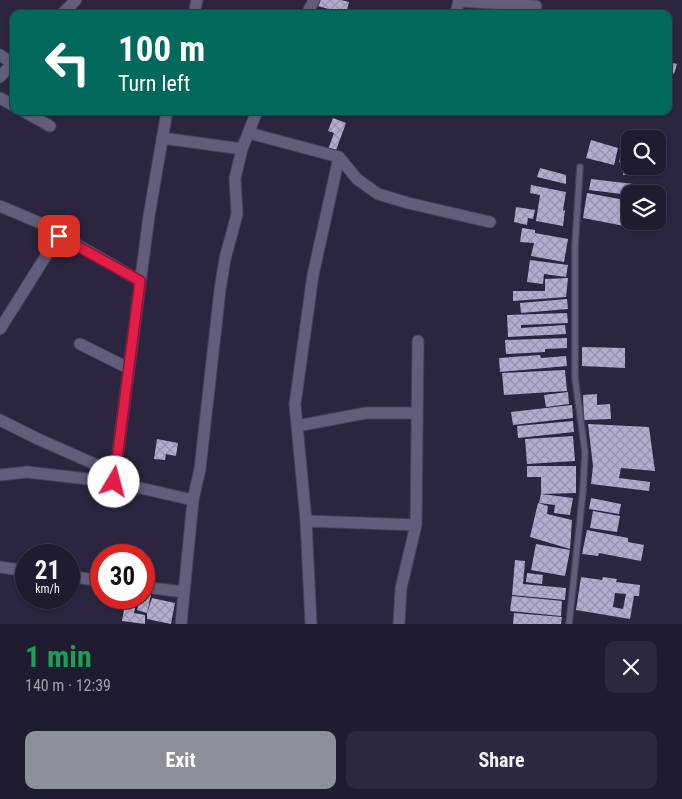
<!DOCTYPE html>
<meta charset="utf-8">
<style>
:root{--surface:#201c30;--page:#2d293c;--text:#f1f3f6;--muted:#a2a1ab;--line:#3d3a4c;--accent:#8c9099}
body{margin:0;font-family:"Roboto Condensed",sans-serif;background:var(--page);color:var(--text);height:100vh;display:flex;flex-direction:column;font-size:19px;white-space:nowrap}
*{box-sizing:border-box;margin:0}
p{font-size:16px;color:var(--muted)}
.icon{flex:none;width:28px;height:28px;fill:none;stroke:currentColor;stroke-width:2;stroke-linecap:round;stroke-linejoin:round}
.map{position:relative;height:624px;overflow:hidden}
.drawer{display:flex;flex-direction:column;background:var(--surface);flex:1}
.drawer>*{flex:none}
.hud{position:absolute;left:10px;top:10px;width:662px;height:105px;border-radius:10px;box-shadow:0 1px 4px #0004,0 0 0 1px var(--line);background:#00695c;color:#fff;overflow:hidden}
.buttons{position:absolute;left:621px;top:130px;display:grid;gap:10px}
.buttons a{display:grid;place-items:center;width:45px;height:45px;border-radius:10px;background:var(--surface);box-shadow:0 1px 4px #0004,0 0 0 1px var(--line);font-size:25px}
.speed{position:absolute;left:15px;top:544px;display:flex;gap:10px;font-size:25px;font-weight:700;text-align:center}
.speed>*{display:grid;place-content:center;width:65px;height:65px;border-radius:50%;background:var(--surface);box-shadow:0 1px 4px #0004,0 0 0 1px var(--line);line-height:1}
.speed small{font-size:12px;font-weight:400}
.speed .limit{border:8px solid #d22;background:#fff;color:#111}
.pin{position:absolute;display:grid;place-items:center;width:42px;height:42px;color:#fff;margin:-21px;border-radius:10px;box-shadow:0 2px 8px #0006}
.me{position:absolute;width:55px;margin:-28px;rotate:8deg;stroke-linejoin:round;filter:drop-shadow(0 0 4px #0008)}
.turn{display:flex;align-items:center;gap:18px;height:105px;padding:0 25px;font-size:22px}
.turn .icon{width:65px;height:65px;stroke-width:2.5}
.turn b{display:block;font-size:35px;line-height:42px}
.round{display:grid;place-items:center;flex:none;width:52px;height:52px;border-radius:10px;background:var(--page)}
.headline{display:flex;align-items:center;justify-content:space-between;height:85px;padding:0 25px}
h1{font-size:30px;font-weight:700;line-height:38px;color:#1e9e55}
.cta{display:flex;gap:10px;margin-top:auto;padding:10px 25px}
.cta a{flex:1;height:58px;border-radius:10px;background:var(--accent);color:#fff;font-size:20px;font-weight:700;line-height:58px;text-align:center}
.cta a+a{background:var(--page);color:var(--text)}
.map>svg:first-child{display:block}
.building{fill:url(#building-cross-hatch);fill-rule:evenodd}
.lines{fill:none;stroke-linecap:round;stroke-linejoin:round}
.lane-casing{stroke:#464058;stroke-width:8}
.street-casing{stroke:#464058;stroke-width:13}
.lane{stroke:#635d7c;stroke-width:5.5}
.street{stroke:#635d7c;stroke-width:11}
.route-casing{stroke:#92132f;stroke-width:12}
.route{stroke:#e11d48;stroke-width:9}
</style>
<div class="map">
<svg width="682" height="624" viewBox="0 0 682 624">
<defs>
<pattern id="building-cross-hatch" width="8" height="8" patternUnits="userSpaceOnUse" patternTransform="scale(1.25)"><rect width="8" height="8" fill="#b2acce"/><path d="M0 0l8 8M0 8l8-8" fill="none" stroke="#9691ac"/></pattern>
</defs>
<rect width="100%" height="100%" fill="#2b2540"/>
<path class="building" d="M 319,0 L 341,0 L 349,2 L 346,14 L 318,6 Z
M 669,62 L 677,64 L 674,74 L 669,72 Z
M 333,118 L 346,123 L 335,153 L 328,150 L 334,133 L 328,131 Z
M 591,140 L 618,148 L 614,165 L 586,158 Z
M 623,147 L 630,149 L 630,165 L 619,162 Z
M 623,166 L 635,166 L 637,175 L 623,175 Z
M 540,168 L 566,175 L 566,184 L 537,177 Z
M 591,179 L 642,185 L 641,194 L 630,195 L 589,190 Z
M 531,185 L 566,192 L 563,211 L 565,210 L 563,226 L 536,221 L 540,195 L 530,193 Z
M 587,193 L 630,201 L 630,221 L 636,221 L 635,228 L 583,218 Z
M 516,207 L 535,210 L 533,219 L 528,218 L 527,225 L 514,222 Z
M 522,228 L 535,230 L 535,233 L 568,239 L 564,262 L 531,256 L 534,243 L 520,242 Z
M 530,260 L 568,265 L 566,277 L 544,274 L 543,284 L 527,282 Z
M 568,278 L 566,297 L 513,301 L 513,291 L 545,291 L 545,279 Z
M 567,299 L 568,309 L 521,313 L 520,303 Z
M 567,313 L 568,323 L 521,325 L 521,328 L 565,325 L 566,334 L 508,337 L 507,315 Z
M 567,338 L 567,348 L 545,349 L 545,352 L 506,354 L 505,340 Z
M 582,347 L 625,348 L 625,368 L 582,366 Z
M 540,355 L 541,358 L 566,356 L 567,366 L 500,372 L 499,358 Z
M 565,370 L 567,391 L 504,395 L 502,373 Z
M 568,392 L 569,404 L 546,407 L 544,395 Z
M 597,394 L 597,405 L 610,404 L 611,419 L 584,420 L 583,395 Z
M 572,405 L 573,418 L 513,425 L 511,412 Z
M 573,421 L 574,432 L 518,438 L 517,426 Z
M 588,424 L 649,427 L 655,471 L 621,468 L 619,478 L 650,482 L 649,491 L 591,484 L 593,466 Z
M 573,436 L 575,461 L 527,464 L 525,439 Z
M 157,439 L 178,443 L 176,456 L 166,454 L 165,460 L 154,459 Z
M 527,466 L 576,466 L 576,493 L 541,494 L 541,477 L 527,477 Z
M 541,494 L 573,498 L 570,515 L 554,513 L 555,505 L 539,503 Z
M 591,498 L 621,504 L 619,514 L 589,509 Z
M 538,503 L 548,506 L 547,514 L 572,520 L 570,549 L 530,537 Z
M 593,511 L 620,516 L 617,532 L 590,528 Z
M 587,530 L 628,538 L 628,542 L 644,545 L 641,561 L 599,553 L 598,556 L 582,554 Z
M 536,544 L 570,550 L 565,576 L 531,570 Z
M 515,560 L 525,561 L 523,584 L 566,588 L 565,600 L 512,595 Z
M 527,573 L 543,575 L 542,584 L 526,582 Z
M 581,577 L 602,580 L 603,577 L 617,579 L 616,582 L 640,585 L 639,596 L 634,596 L 630,619 L 576,610 ZM 615,593 L 626,594 L 623,609 L 613,607 Z
M 144,588 L 152,590 L 147,613 L 137,610 L 140,598 L 144,598 Z
M 512,596 L 562,601 L 561,616 L 510,611 Z
M 126,598 L 137,598 L 134,613 L 145,615 L 145,624 L 122,621 Z
M 152,598 L 175,603 L 171,624 L 147,619 L 147,613 Z
M 514,613 L 562,617 L 561,624 L 513,624 Z"/>
<g class="lines">
<defs>
<path id="lane" d="M 569,624 L 583,491 L 585,452 L 575,378 L 575,246 L 580,167"/>
<path id="street" d="M 459,1 L 536,6
M 62,14 L 76,0
M 194,14 L 197,0
M 307,14 L 314,0
M 456,14 L 459,0
M 0,55 L 12,63
M 0,77 L 14,61
M 0,98 L 14,106
M 23,111 L 50,126
M 249,133 L 339,157 L 357,179 L 378,194 L 408,203 L 490,222
M 162,138 L 242,149
M 0,206 L 40,223 L 140,281
M 0,329 L 59,235
M 80,344 L 128,368
M 0,420 L 38,439 L 115,473
M 297,426 L 366,413 L 417,413
M 0,475 L 27,472 L 114,482 L 193,500
M 114,482 L 149,216 L 167,111
M 306,521 L 416,525
M 0,567 L 26,571
M 69,576 L 101,581
M 144,587 L 184,592
M 181,624 L 193,500 L 200,469 L 220,290 L 225,259 L 237,214 L 235,178 L 242,149 L 257,111
M 311,624 L 306,521 L 295,404 L 313,275 L 339,157
M 399,624 L 401,588 L 416,525 L 418,341"/>
</defs>
<use href="#lane" class="lane-casing"/>
<use href="#street" class="street-casing"/>
<use href="#lane" class="lane"/>
<use href="#street" class="street"/>
</g>
<g class="lines">
<defs>
<path id="route" d="M 59,236 L 140,281 L 114,482"/>
</defs>
<use href="#route" class="route-casing"/>
<use href="#route" class="route"/>
</g>
</svg>
<div class="buttons">
<a><svg class="icon" aria-label="search" viewBox="0 0 24 24"><circle cx="10" cy="10" r="6"/><path d="M15 15l6 6"/></svg></a>
<a><svg class="icon" aria-label="layers" viewBox="0 0 24 24"><path d="M12 4l9 5-9 5-9-5zM3 14l9 5 9-5"/></svg></a>
</div>
<div class="speed"><div>21<small>km/h</small></div><div class="limit">30</div></div>
<div class="pin" style="left:59px;top:236px;background:#d93025"><svg class="icon" aria-label="arrive" viewBox="0 0 24 24"><path d="M6 21V4h12l-3 4 3 4H6"/></svg></div>
<svg class="me" style="left:114px;top:482px" viewBox="-20 -20 40 40"><circle r="19" fill="#fff"/><path d="M0-13L10 11 0 6-10 11z" fill="#e11d48"/></svg>
<div class="hud">
<div class="turn"><svg class="icon" aria-label="left" viewBox="0 0 24 24"><path d="M17 20v-9H6M10 6l-5 5 5 5"/></svg><div><b>100 m</b>Turn left</div></div>
</div>
</div>
<section class="drawer">
<div class="headline"><div><h1>1 min</h1><p>140 m · 12:39</p></div><a class="round"><svg class="icon" aria-label="close" viewBox="0 0 24 24"><path d="M6 6l12 12M18 6L6 18"/></svg></a></div>
<div class="cta"><a>Exit</a><a>Share</a></div>
</section>
